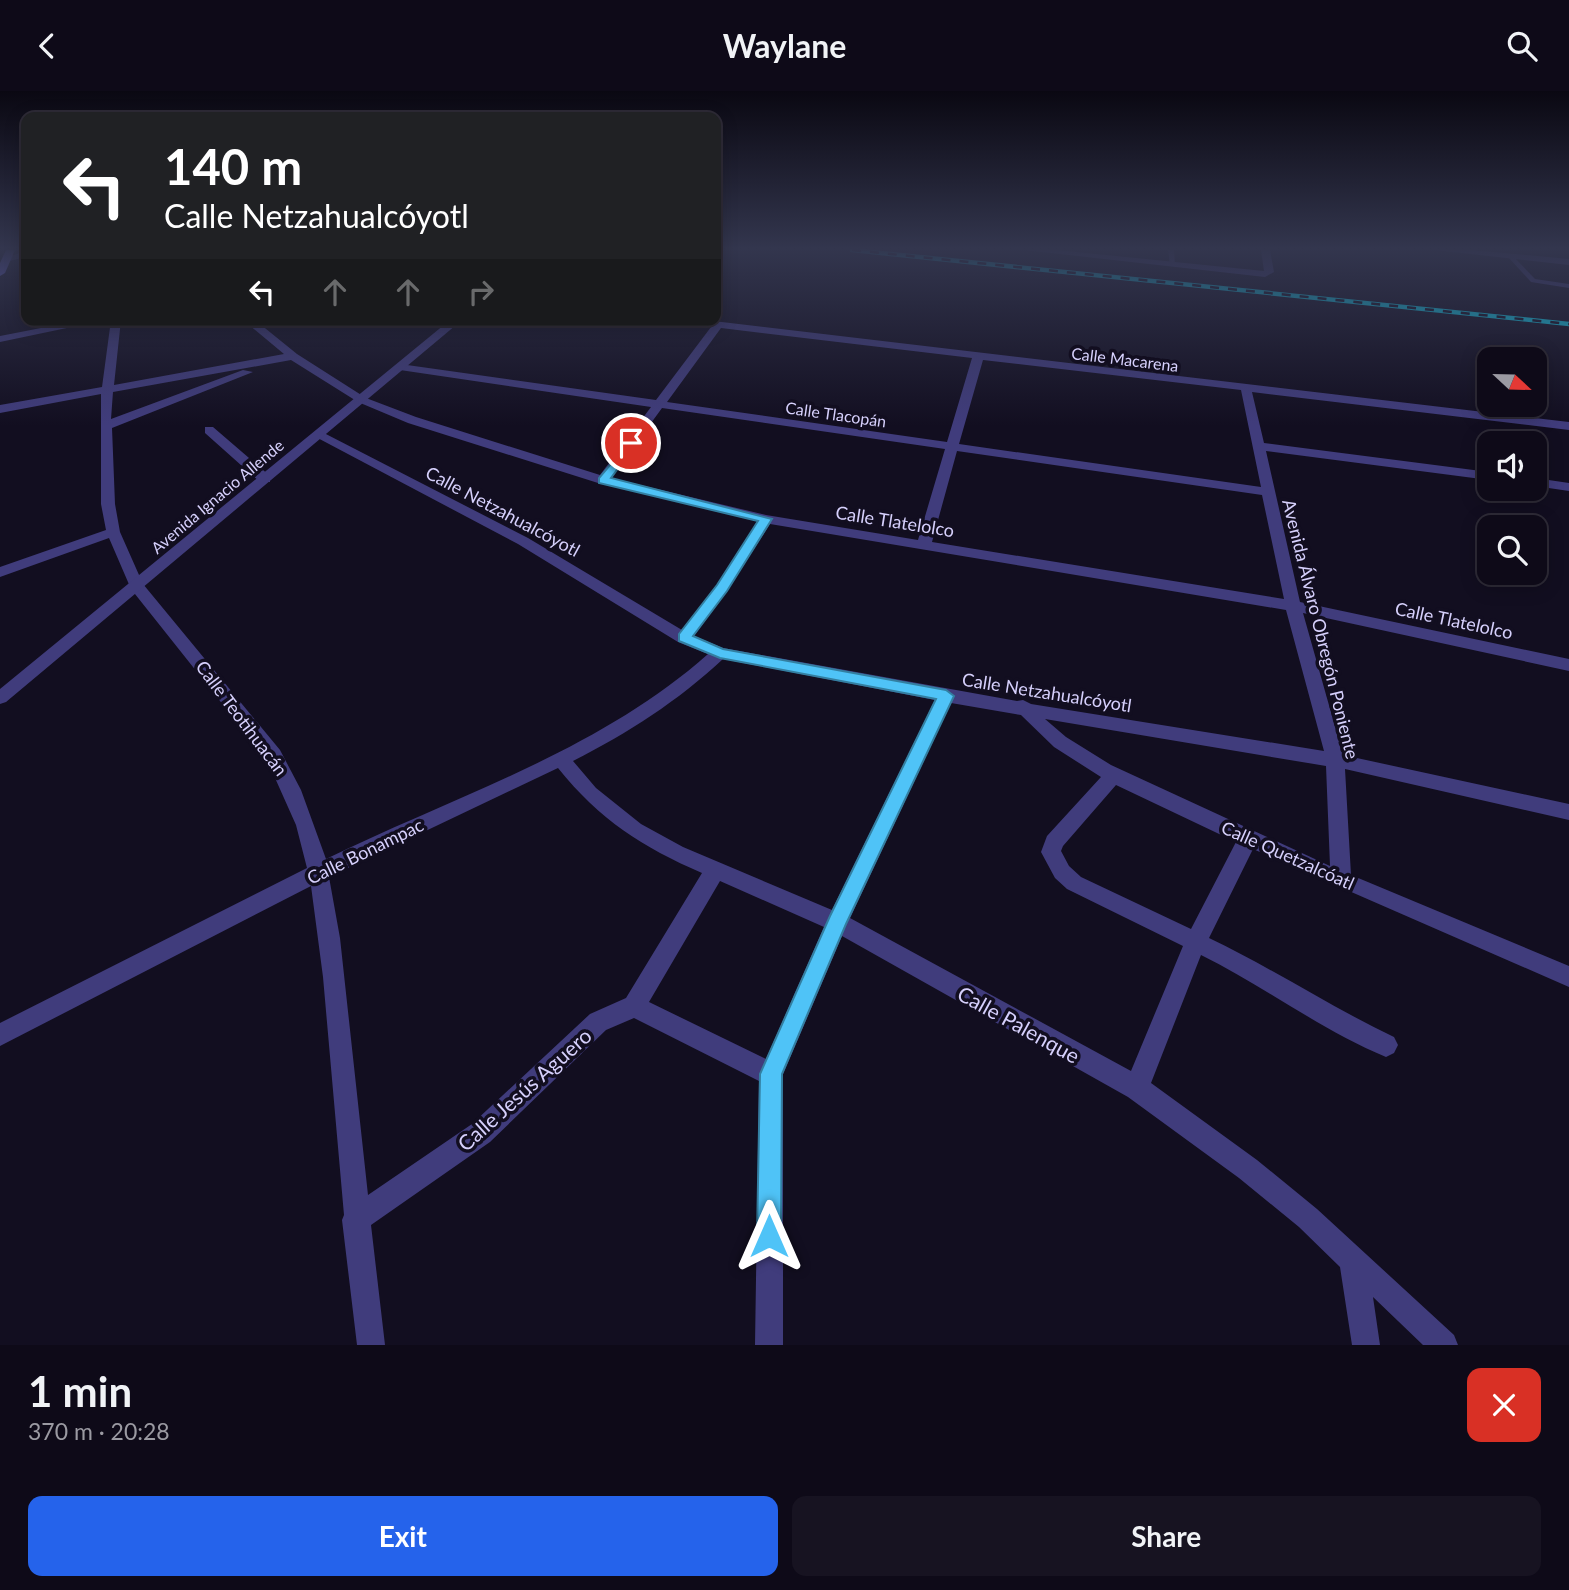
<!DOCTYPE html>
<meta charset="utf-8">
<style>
:root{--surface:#0e0a18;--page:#171321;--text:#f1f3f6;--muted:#9b9aa2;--line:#2e2b37;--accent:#2563eb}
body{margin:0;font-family:Lato,sans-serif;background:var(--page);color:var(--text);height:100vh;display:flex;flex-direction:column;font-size:26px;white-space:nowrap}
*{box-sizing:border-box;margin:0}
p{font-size:23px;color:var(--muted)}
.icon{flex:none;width:38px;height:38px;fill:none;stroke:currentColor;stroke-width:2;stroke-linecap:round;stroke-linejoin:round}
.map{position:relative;height:1254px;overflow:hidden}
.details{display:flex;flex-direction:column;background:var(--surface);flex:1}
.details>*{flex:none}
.hud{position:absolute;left:21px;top:21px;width:700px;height:214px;border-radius:14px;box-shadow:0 4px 18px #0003,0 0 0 2px var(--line);background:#202124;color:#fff;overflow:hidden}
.needle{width:46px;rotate:112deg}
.fabs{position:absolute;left:1477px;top:256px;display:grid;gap:14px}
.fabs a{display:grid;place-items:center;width:70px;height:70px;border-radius:14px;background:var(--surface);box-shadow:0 4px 18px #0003,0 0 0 2px var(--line);font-size:35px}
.pin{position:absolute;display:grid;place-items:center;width:60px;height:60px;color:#fff;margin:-30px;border:4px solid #fff;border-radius:50%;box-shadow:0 2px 7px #0007}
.me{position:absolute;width:77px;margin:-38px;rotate:0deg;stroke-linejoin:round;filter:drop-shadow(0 0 5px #0008)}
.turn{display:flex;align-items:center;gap:24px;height:147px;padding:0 28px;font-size:32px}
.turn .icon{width:91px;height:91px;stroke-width:2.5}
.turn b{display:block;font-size:49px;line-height:60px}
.lanes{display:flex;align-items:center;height:66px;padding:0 28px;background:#0003;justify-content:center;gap:35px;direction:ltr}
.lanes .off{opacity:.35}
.round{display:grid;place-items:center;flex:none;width:74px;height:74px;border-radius:14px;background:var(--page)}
.overview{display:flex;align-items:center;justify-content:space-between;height:119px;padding:0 28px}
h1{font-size:42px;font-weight:700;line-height:52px}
.button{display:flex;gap:14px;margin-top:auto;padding:14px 28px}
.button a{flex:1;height:80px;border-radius:14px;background:var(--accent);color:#fff;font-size:28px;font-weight:700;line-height:80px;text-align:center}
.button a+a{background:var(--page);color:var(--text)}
header{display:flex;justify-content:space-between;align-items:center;height:91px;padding:0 28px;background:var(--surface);font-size:32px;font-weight:700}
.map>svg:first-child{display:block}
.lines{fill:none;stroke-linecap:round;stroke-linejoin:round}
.service{fill:#403c7c;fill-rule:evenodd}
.minor{fill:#403c7c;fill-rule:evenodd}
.tertiary{fill:#403c7c;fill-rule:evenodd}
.secondary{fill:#746df6;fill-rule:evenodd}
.rail-casing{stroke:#0ecfea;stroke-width:4.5}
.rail{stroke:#120e20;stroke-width:2.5;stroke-dasharray:9;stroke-linecap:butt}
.route{fill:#4fc3f7;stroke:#337fa1;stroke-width:2}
.labels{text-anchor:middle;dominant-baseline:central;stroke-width:7;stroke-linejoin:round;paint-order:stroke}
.far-street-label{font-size:16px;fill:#d6d0fc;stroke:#120e20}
.street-label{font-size:18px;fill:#d6d0fc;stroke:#120e20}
.near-street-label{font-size:21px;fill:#d6d0fc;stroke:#120e20}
</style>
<header><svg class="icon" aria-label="back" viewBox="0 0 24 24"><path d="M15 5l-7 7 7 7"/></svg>Waylane<svg class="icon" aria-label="search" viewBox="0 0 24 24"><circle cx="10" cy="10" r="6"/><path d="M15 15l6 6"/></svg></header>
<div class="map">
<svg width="1569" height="1254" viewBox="0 0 1569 1254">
<rect width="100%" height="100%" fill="#120e20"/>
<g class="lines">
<path class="service" d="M 1168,159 L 1174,159 L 1175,175 L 1170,174 Z
M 1509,165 L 1513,165 L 1535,188 L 1569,193 L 1569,197 L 1531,191 L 1509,167 Z"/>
<path class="minor" d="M 1024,159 L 1057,159 L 1264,180 L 1261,159 L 1270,159 L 1274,181 L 1265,186 Z
M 26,160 L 26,166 L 9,170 L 4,167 Z
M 82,229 L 105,229 L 0,251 L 0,245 Z
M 111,229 L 121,229 L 114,294 L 284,263 L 243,229 L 255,229 L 297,263 L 366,307 L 416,326 L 600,384 L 651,316 L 400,279 L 394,276 L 400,273 L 656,309 L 711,236 L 672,229 L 705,229 L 1569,331 L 1569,339 L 1252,301 L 1264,352 L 1489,381 L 1489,389 L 1266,360 L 1300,511 L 1569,568 L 1569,580 L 1303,522 L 1343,664 L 1569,713 L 1569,729 L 1345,678 L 1351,784 L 1569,875 L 1569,896 L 1253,758 L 1209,847 C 1272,877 1331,916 1394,946 L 1398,954 L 1394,962 L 1386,966 C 1321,939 1264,895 1201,864 L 1151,992 L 1257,1069 L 1317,1118 L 1454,1244 L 1458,1254 L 1423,1254 L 1373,1206 L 1380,1254 L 1352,1254 L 1340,1176 L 1299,1136 L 1239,1087 L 1128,1006 L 842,845 L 783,983 L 783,1254 L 755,1254 L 759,990 L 634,927 L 606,939 L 490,1051 L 371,1134 L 385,1254 L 357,1254 L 342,1129 L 344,1124 L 323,886 L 311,795 L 0,955 L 0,932 L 307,777 L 296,734 L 267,669 L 131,498 L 109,447 L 0,486 L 0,476 L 106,439 L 101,413 L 101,303 L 0,322 L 0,314 L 102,296 ZM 721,237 L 972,267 L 947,351 L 667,311 ZM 291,269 L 358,311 L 408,332 L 598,392 L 758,430 L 717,494 L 682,539 L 528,447 L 322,341 L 312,344 L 518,453 L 678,551 L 708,563 C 599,660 455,705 326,768 L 301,699 L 280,659 L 143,493 L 120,441 L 115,413 L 112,337 L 253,281 L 243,279 L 111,328 L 113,301 ZM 983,269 L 1241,299 L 1261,396 L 959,353 ZM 662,317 L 945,358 L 918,449 L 766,424 L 611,387 ZM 957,360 L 1262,404 L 1284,508 L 932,451 ZM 770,433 L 1286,519 L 1324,660 L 1031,613 L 1023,609 L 1017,610 L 723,557 L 694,545 L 727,500 ZM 723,568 L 935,609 L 832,819 L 683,756 L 641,733 L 596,697 L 573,670 C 628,642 678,610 723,568 ZM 951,612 L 1021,624 L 1054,656 L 1101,686 L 1047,745 L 1041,761 L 1055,787 L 1067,798 L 1183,855 L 1131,980 L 850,827 ZM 1045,628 L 1326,675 L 1330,775 L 1111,674 L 1066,646 ZM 558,677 C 600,729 642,756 702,782 L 626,907 L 590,923 L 472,1033 L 368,1104 L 340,847 L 329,786 ZM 1116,694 L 1236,751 L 1191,838 L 1081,786 L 1069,775 L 1061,760 L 1063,755 ZM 720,790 L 824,836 L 766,968 L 649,911 Z
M 205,336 L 213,336 L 270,385 L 270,391 L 260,391 L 205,342 Z
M 1535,387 L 1569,392 L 1569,400 L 1535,395 Z"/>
<path class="tertiary" d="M 1435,159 L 1471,159 L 1569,168 L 1569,174 Z
M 450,229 L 462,229 L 6,611 L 0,613 L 0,598 Z"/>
<path class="secondary" d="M 6,159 L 15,159 L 5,182 L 0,185 L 0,172 Z"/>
<defs>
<path id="rail" d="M 852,159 L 1569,233"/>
</defs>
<use href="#rail" class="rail-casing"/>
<use href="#rail" class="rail"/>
</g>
<linearGradient id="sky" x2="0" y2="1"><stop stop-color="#0a0812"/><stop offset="0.47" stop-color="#33364e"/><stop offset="1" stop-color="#33364e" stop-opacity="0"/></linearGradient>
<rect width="1569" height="335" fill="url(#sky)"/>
<path class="route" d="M 631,349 L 637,352 L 611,387 L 772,428 L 727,500 L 693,545 L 723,558 L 946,599 L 954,605 L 846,833 L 782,983 L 781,1145 L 777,1153 L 769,1157 L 760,1153 L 757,1145 L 760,983 L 830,825 L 936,608 L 720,567 L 679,550 L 679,543 L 717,494 L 758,430 L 599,392 L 599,387 Z"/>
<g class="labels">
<g class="far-street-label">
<text transform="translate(1125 268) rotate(7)">Calle Macarena</text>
<text transform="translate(836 323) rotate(8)">Calle Tlacopán</text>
<text transform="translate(217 405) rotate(-40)">Avenida Ignacio Allende</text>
</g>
<g class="street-label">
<text transform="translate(503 420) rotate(28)">Calle Netzahualcóyotl</text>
<text transform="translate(895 430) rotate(9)">Calle Tlatelolco</text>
<text transform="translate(1454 529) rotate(12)">Calle Tlatelolco</text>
<text transform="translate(1321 538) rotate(76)">Avenida Álvaro Obregón Poniente</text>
<text transform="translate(1047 601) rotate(9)">Calle Netzahualcóyotl</text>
<text transform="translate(242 627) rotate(53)">Calle Teotihuacán</text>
<text transform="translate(365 760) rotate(-26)">Calle Bonampac</text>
<text transform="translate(1288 764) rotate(24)">Calle Quetzalcóatl</text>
</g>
<g class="near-street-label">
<text transform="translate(1019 933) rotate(29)">Calle Palenque</text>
<text transform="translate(524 998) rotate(-42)">Calle Jesús Aguero</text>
</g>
</g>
</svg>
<div class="fabs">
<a><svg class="needle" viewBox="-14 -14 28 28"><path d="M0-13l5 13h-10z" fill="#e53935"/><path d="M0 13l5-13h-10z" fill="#9b9aa2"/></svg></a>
<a><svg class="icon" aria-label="sound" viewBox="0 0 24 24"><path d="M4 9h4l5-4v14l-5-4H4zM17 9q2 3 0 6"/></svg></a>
<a><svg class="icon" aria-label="search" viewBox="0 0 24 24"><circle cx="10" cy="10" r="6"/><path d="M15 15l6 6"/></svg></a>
</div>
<div class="pin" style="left:631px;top:352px;background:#d93025"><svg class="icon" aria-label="arrive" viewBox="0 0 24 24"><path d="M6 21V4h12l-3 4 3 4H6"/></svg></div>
<svg class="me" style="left:769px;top:1145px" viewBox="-20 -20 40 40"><path d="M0-17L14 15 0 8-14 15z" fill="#4fc3f7" stroke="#fff" stroke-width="4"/></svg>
<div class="hud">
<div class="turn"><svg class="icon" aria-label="left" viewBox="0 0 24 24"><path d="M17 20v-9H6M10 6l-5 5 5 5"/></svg><div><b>140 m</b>Calle Netzahualcóyotl</div></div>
<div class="lanes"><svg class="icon" aria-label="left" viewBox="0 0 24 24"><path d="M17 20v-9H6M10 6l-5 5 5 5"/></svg><svg class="icon off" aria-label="ahead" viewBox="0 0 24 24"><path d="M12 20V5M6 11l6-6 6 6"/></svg><svg class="icon off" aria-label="ahead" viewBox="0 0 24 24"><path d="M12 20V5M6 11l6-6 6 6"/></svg><svg class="icon off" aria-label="right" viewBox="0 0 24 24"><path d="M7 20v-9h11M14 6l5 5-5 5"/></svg></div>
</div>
</div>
<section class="details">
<div class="overview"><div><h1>1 min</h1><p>370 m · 20:28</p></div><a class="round" style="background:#d93025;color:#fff"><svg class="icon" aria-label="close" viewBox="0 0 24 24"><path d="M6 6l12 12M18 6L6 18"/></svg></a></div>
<div class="button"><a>Exit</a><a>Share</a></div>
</section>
